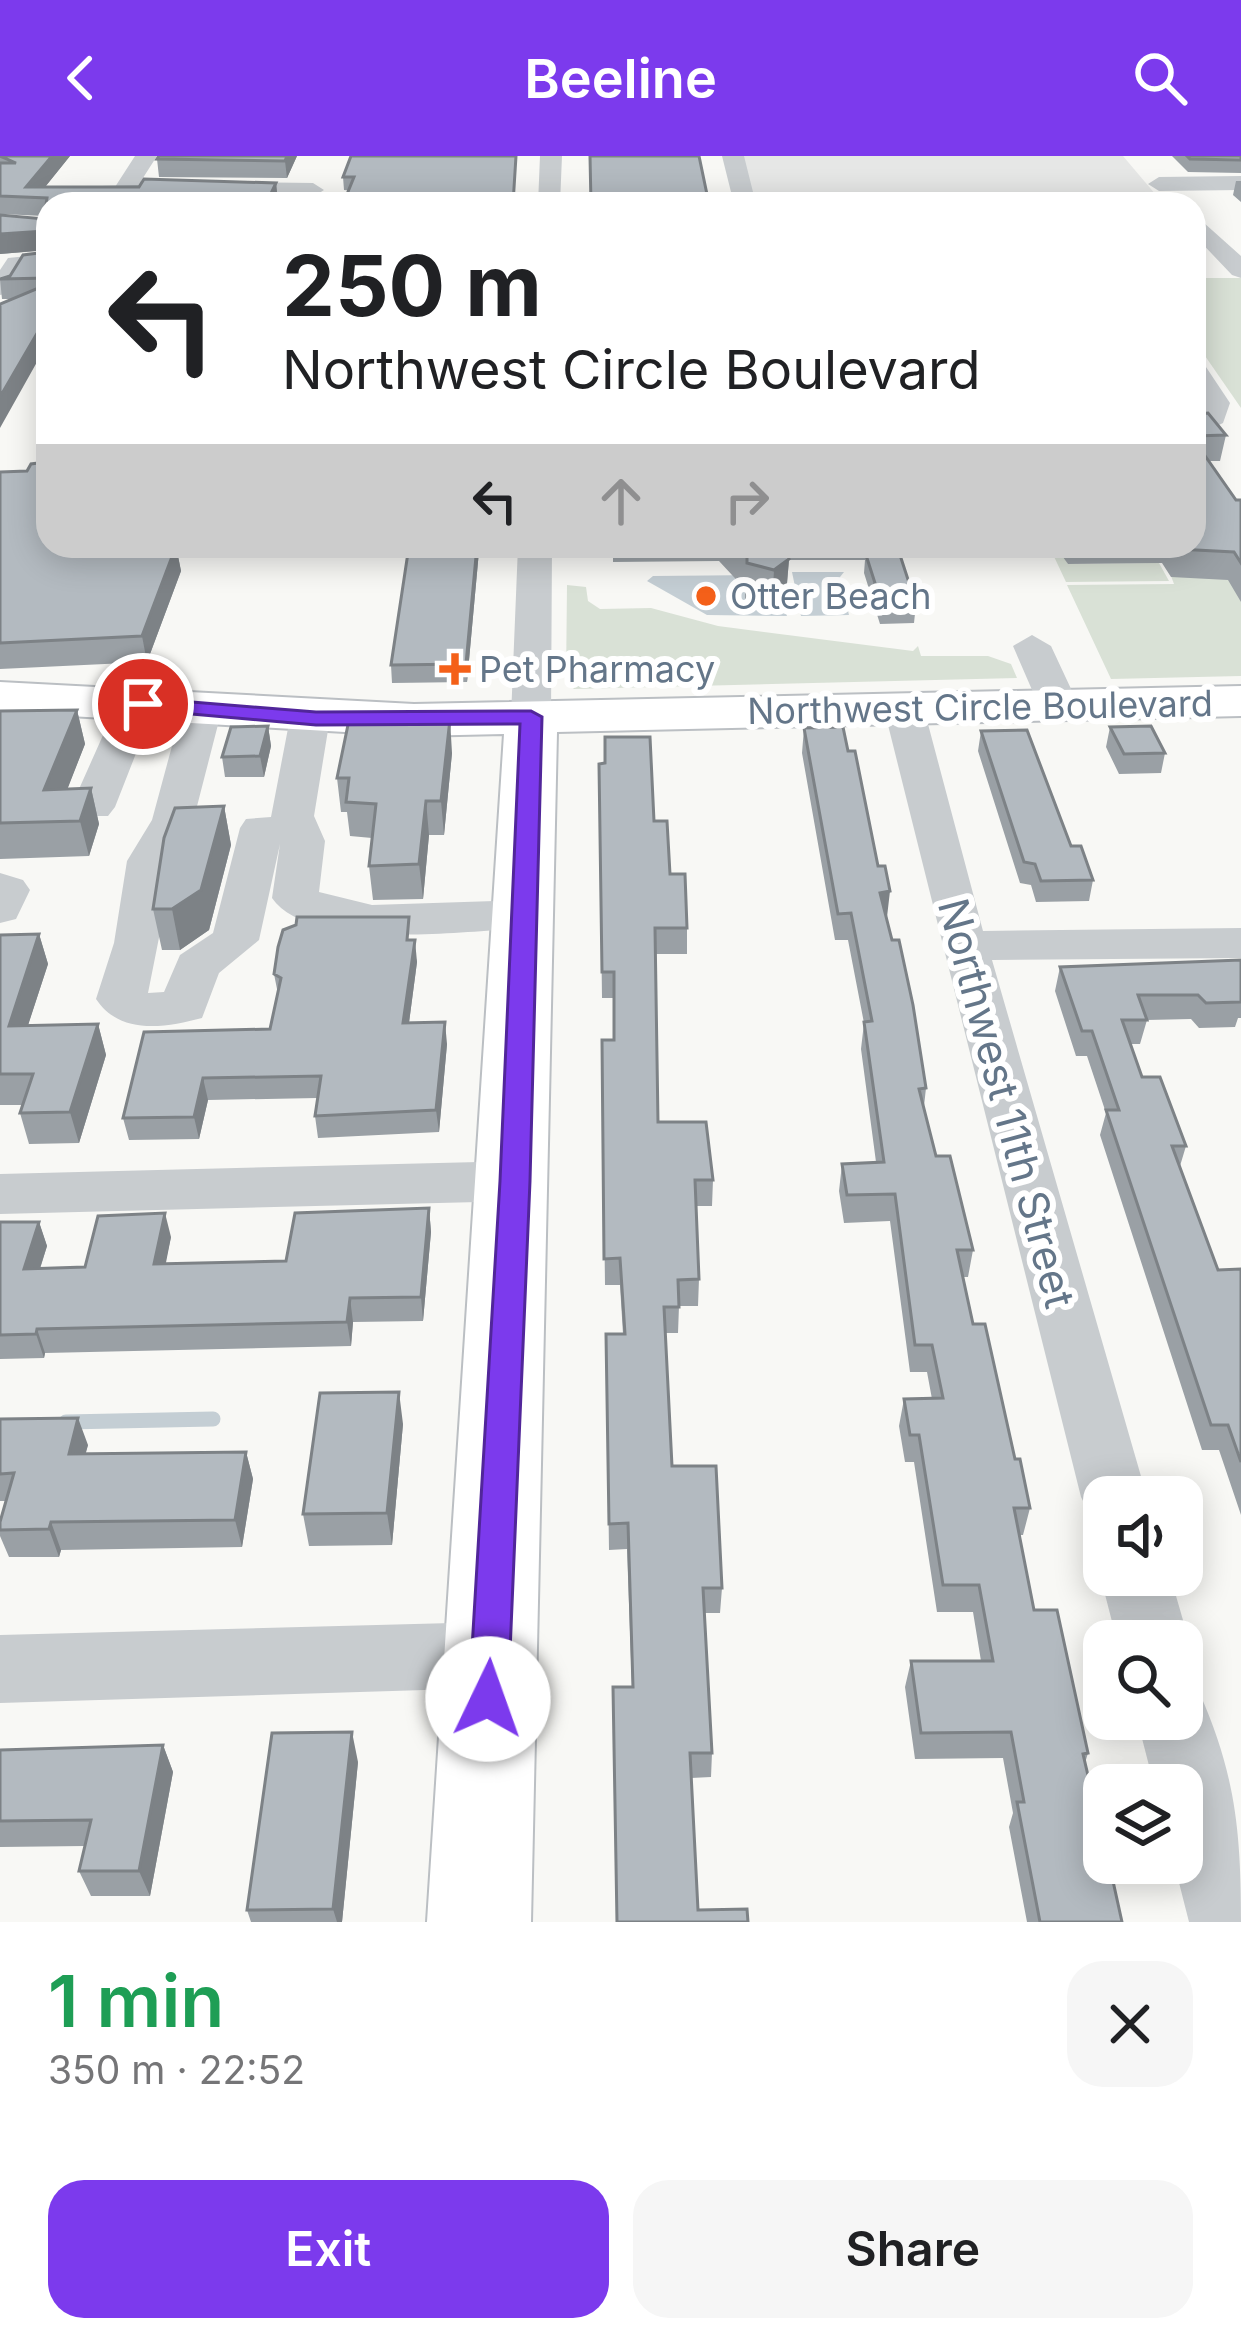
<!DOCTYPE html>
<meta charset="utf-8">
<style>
:root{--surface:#fff;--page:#f6f6f6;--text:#202124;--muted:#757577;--accent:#7c3aed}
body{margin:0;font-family:Inter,sans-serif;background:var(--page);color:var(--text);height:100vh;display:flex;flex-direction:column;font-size:45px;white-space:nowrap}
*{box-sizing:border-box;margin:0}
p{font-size:39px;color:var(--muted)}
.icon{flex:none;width:66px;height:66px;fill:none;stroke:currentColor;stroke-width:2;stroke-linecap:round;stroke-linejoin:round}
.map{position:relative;height:1766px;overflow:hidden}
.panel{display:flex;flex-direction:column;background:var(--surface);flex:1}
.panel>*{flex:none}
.banner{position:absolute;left:36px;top:36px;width:1170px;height:366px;border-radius:36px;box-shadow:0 6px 30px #0003;background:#fff;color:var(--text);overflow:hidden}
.fabs{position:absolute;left:1083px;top:1320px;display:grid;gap:24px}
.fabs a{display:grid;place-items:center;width:120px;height:120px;border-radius:24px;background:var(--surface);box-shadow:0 6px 30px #0003;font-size:60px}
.pin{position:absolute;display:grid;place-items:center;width:102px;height:102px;color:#fff;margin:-51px;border:6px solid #fff;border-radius:50%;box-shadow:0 3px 12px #0007}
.me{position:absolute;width:132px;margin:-66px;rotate:3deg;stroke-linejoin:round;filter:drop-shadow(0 0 9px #0008)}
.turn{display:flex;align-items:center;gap:42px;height:252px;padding:0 48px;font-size:54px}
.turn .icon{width:156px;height:156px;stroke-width:2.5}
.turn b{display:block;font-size:84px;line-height:102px}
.lanes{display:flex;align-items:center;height:114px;padding:0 48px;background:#0003;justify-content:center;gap:60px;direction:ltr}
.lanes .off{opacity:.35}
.round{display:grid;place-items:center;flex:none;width:126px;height:126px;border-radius:36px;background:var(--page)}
.overview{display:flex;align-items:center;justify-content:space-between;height:204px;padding:0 48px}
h1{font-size:72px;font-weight:600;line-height:90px;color:#1e9e55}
.primary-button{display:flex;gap:24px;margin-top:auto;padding:24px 48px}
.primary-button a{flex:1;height:138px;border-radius:36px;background:var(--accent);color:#fff;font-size:48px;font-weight:600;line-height:138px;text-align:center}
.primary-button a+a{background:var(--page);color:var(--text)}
header{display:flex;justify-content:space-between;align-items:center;height:156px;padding:0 48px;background:var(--accent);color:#fff;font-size:54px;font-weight:600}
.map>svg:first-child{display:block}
.built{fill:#e6e7e6}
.green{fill:#d9e1d6}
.water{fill:#c4ced4}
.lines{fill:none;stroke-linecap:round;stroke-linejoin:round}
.stream{stroke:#c4ced4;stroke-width:15}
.major-casing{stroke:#bbbfc3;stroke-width:4}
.minor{fill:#c8cccf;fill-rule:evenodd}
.major{fill:#fff;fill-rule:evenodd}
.wall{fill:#9aa0a5}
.shaded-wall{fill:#7d8286}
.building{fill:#b3bac0;stroke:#7d8286;stroke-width:3}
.route{fill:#7c3aed;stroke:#51269a;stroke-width:3}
.poi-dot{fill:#f46019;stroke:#fff;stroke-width:4.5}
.labels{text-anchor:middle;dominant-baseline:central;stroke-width:12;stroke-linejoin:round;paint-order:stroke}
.far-poi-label{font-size:36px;fill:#647689;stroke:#fff;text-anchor:start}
.far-street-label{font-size:36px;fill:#647689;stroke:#fff}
.street-label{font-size:42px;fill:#647689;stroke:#fff}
</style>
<header><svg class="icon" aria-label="back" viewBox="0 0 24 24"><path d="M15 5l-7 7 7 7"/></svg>Beeline<svg class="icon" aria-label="search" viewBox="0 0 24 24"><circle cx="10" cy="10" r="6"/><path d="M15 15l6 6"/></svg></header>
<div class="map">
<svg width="1241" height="1766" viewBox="0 0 1241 1766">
<rect width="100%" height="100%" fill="#f8f8f5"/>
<path class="built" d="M 742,0 L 1123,0 L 1156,39 L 753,42 Z"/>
<path class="green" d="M 1156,39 L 1164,48 L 755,48 L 753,42 Z
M 1194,122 L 1241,122 L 1241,252 L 1194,184 Z
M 1049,390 L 1060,393 L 1068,408 L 1159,407 L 1169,425 L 1066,426 Z
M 1171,420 L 1241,424 L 1241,520 L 1111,523 L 1067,429 L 1174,428 Z
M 567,429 L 586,431 L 588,445 L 600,453 L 651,452 L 718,470 L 913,495 L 918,490 L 921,500 L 988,500 L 1011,508 L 1017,522 L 574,533 L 566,525 Z"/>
<path class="water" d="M 792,416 L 844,416 L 840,421 L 849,459 L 801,460 Z
M 760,419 L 755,444 L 784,450 L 787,460 L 707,459 L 647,425 L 653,420 Z"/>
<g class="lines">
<path class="stream" d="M 66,1266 L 213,1263"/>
<defs>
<path id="major" d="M 0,526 L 414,548 L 1241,530 L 1241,560 L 557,576 L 531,1766 L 427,1766 L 504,578 L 414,580 L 0,556 Z"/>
</defs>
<use href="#major" class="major-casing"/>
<path class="minor" d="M 135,0 L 157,0 L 141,25 L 313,27 L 324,34 L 313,41 L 118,36 L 115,31 Z
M 540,0 L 562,0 L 560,48 L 538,48 Z
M 722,0 L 744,0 L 756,48 L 734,48 Z
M 1241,20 L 1241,34 L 1159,35 L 1148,28 L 1159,21 Z
M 1194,58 L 1241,100 L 1241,122 L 1232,119 L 1194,79 Z
M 48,98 L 48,112 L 25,114 L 11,137 L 0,139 L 0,114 L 8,102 Z
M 1194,205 L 1204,208 L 1230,247 L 1223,267 L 1194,281 L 1200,247 L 1194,237 Z
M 518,390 L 552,390 L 551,561 L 545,570 L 517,570 L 511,561 Z
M 1032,479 L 1051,490 L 1079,550 L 1073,558 L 1045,558 L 1039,550 L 1013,490 Z
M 143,536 L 157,540 L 163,548 L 144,577 L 115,651 L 108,660 L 78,660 L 71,651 L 104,577 L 129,540 Z
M 202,541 L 216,545 L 222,553 L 195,658 L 220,663 L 226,672 L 220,681 L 181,684 L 177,691 L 148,837 L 164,836 L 180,799 L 213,777 L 240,672 L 246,663 L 271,661 L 290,562 L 296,553 L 324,553 L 330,562 L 314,660 L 325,685 L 319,736 L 372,749 L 524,744 L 541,748 L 547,758 L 541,768 L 524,772 C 465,775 309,796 272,742 L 280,688 L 259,784 L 219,817 L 202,862 C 164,872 120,879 96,843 L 114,787 L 127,705 L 152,664 L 182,553 L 188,545 Z
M 904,541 L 918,545 L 924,553 L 983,775 L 1241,772 L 1241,802 L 992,804 L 1147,1341 L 1104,1341 L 1104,1366 L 1091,1361 L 1081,1341 L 884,553 L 890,545 Z
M 0,717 L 23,724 L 30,734 L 16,763 L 0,767 Z
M 515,1005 L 535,1011 L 543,1025 L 535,1039 L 515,1045 L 0,1058 L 0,1018 Z
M 1104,1411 L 1104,1419 L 1170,1419 L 1189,1485 L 1182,1500 L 1182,1485 L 1117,1485 L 1100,1419 Z
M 490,1466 L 515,1476 L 526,1499 L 515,1522 L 490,1532 L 0,1547 L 0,1479 Z
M 1182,1531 L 1200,1538 C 1236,1620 1241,1678 1241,1766 L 1189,1766 L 1174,1707 L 1182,1707 L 1182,1629 L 1154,1629 L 1137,1563 L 1182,1563 Z"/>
<use href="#major" class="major"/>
</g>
<path class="wall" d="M 0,0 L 70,0 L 45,31 L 276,27 L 278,45 L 48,48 L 48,190 L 46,190 L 12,143 L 2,143 L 0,123 L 10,120 L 47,96 L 47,94 L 0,98 L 0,59 L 44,63 L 45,60 L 0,58 Z
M 297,0 L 287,22 L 159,21 L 157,3 Z
M 351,0 L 515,48 L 344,34 L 343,21 Z
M 1172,0 L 1241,0 L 1241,17 L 1188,16 Z
M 1236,25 L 1241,25 L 1241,46 L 1233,39 Z
M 1194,239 L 1196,258 L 1226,279 L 1220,305 L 1209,305 L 1236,344 L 1241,344 L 1241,446 L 1228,424 L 1171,421 L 1162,407 L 1068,408 L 1055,390 L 1194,390 Z
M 0,316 L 48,390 L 176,390 L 181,415 L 147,506 L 0,513 Z
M 314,390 L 493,390 L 493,394 L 479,395 L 467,526 L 392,527 L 391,509 L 408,395 L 319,396 Z
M 580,390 L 884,390 L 883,399 L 916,448 L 914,467 L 880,468 L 864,417 L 865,404 L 789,404 L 786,439 L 772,450 L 745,443 L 745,433 L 719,405 L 613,406 L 613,394 L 580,394 Z
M 77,554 L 85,588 L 67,633 L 91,632 L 99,668 L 89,700 L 0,703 L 0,555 Z
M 268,570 L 271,590 L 264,621 L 225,621 L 222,601 Z
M 1110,571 L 1165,597 L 1161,617 L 1119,618 L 1106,591 Z
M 804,572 L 887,761 L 926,932 L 924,950 L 936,1000 L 973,1094 L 968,1121 L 963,1121 L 973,1168 L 1030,1352 L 1023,1379 L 1020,1379 L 1034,1454 L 1088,1597 L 1085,1607 L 1122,1766 L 1027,1766 L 1009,1671 L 1013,1657 L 1003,1602 L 915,1603 L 905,1531 L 911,1505 L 981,1505 L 973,1456 L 937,1456 L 914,1306 L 905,1306 L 899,1270 L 904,1243 L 932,1243 L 927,1216 L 910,1216 L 890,1065 L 844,1067 L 839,1035 L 842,1008 L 876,1006 L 861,893 L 864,867 L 848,784 L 835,784 L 802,597 Z
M 981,575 L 1071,690 L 1093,724 L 1089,745 L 1036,746 L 1031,729 L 1020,727 L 978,595 Z
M 452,597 L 444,679 L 429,679 L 423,743 L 373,744 L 369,710 L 372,682 L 350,680 L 347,656 L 341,656 L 337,622 Z
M 599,608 L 654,665 L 687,772 L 687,798 L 655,798 L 658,966 L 713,1024 L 712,1050 L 696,1050 L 699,1123 L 698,1150 L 679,1150 L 678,1177 L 665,1177 L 672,1310 L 722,1432 L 720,1457 L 704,1457 L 712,1597 L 711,1621 L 691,1622 L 616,1766 L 632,1531 L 627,1393 L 609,1394 L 606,1178 L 623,1178 L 620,1129 L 605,1129 L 602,884 L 614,884 L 614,842 L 602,842 Z
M 224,650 L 231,689 L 209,774 L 180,794 L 162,794 L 153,753 Z
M 39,778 L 48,808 L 28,869 L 98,868 L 106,899 L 79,987 L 29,988 L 20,957 L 22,949 L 0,949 L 0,779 Z
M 411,784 L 417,806 L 409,867 L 447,888 L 439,976 L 318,982 L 315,960 L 317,942 L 208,944 L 199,983 L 129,984 L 123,962 L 270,873 L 278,838 L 274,818 Z
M 1241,804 L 1241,862 L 1238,862 L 1235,871 L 1199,872 L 1191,863 L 1147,864 L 1140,888 L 1131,888 L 1142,921 L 1186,990 L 1180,1010 L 1218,1114 L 1241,1113 L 1241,1359 L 1219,1294 L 1202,1294 L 1100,979 L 1106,957 L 1087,900 L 1076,900 L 1055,835 L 1060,811 Z
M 429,1052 L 431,1076 L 423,1165 L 353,1166 L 351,1190 L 45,1197 L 44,1202 L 0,1203 L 0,1066 L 39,1066 L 47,1090 L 40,1113 L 85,1111 L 171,1081 L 165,1108 L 286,1105 Z
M 0,1263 L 88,1289 L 85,1298 L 246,1296 L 253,1323 L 242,1391 L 61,1394 L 59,1401 L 9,1401 L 0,1380 L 0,1366 L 6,1345 L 0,1345 Z
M 403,1268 L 392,1389 L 309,1390 L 303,1358 Z
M 163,1589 L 173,1616 L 150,1740 L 91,1740 L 79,1715 L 85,1690 L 0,1691 L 0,1594 Z
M 358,1606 L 342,1766 L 251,1766 L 247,1754 Z"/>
<path class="shaded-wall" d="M 52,0 L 70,0 L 37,41 L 26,31 Z
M 287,0 L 297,0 L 287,22 L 285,5 Z
M 276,27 L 278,45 L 277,48 L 266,48 Z
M 44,75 L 48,94 L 0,98 L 0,78 Z
M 42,169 L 46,190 L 0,272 L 0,241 Z
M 176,390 L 181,415 L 147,506 L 142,480 Z
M 227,390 L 269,390 L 228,398 Z
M 477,390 L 479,390 L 479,395 L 467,526 L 466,508 Z
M 789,403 L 786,439 L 772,450 L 774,414 Z
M 77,554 L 85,588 L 55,665 L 44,634 Z
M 450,563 L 452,597 L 444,679 L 441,645 Z
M 268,570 L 271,590 L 264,621 L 260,600 Z
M 91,632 L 99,668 L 89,700 L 80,665 Z
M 426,645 L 429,679 L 423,743 L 419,708 Z
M 224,650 L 231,689 L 209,774 L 180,794 L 172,753 Z
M 890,735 L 887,761 L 877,763 L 880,737 Z
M 39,778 L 48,808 L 18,900 L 9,870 Z
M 415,784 L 417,806 L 406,889 L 403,867 Z
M 445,866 L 447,888 L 439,976 L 436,954 Z
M 98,868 L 106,899 L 79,987 L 70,956 Z
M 203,922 L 208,944 L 199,983 L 194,961 Z
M 429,1052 L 431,1076 L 423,1165 L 421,1141 Z
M 165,1057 L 171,1081 L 161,1132 L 154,1108 Z
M 39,1066 L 47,1090 L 32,1137 L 24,1113 Z
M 350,1142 L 353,1166 L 351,1190 L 347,1166 Z
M 37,1173 L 45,1197 L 44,1202 L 36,1178 Z
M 399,1236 L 403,1268 L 392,1389 L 387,1357 Z
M 78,1262 L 88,1289 L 78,1326 L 69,1298 Z
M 246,1296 L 253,1323 L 242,1391 L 235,1364 Z
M 51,1366 L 61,1394 L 59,1401 L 49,1373 Z
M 352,1576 L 358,1606 L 342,1766 L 337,1766 L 333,1753 Z
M 163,1589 L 173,1616 L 150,1740 L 139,1715 Z"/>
<path class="building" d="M 0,0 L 52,0 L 26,31 L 139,31 L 144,23 L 276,27 L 266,48 L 48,48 L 48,122 L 0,123 L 10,120 L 23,99 L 47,96 L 44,75 L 0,78 L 0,59 L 44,63 L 47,42 L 0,40 L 0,7 L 16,7 Z
M 159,0 L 287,0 L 285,5 L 157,3 Z
M 351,0 L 516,0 L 513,48 L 343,48 L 354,21 L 343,21 Z
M 590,0 L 699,0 L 709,48 L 591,48 Z
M 1187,0 L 1241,0 L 1241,4 L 1190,3 Z
M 48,128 L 48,170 L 42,169 L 0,241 L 0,148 Z
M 1194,239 L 1197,243 L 1196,258 L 1208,257 L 1226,279 L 1194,280 Z
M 48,277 L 48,390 L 176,390 L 142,480 L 0,487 L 0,316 L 27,315 L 31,308 L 46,306 L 46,280 Z
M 1194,284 L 1236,344 L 1241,344 L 1241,407 L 1234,396 L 1177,393 L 1175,390 L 1194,390 Z
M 409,390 L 477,390 L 466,508 L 391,509 Z
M 739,390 L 784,390 L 789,403 L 774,414 L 747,407 L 747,398 Z
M 866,399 L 900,399 L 916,448 L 882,449 Z
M 77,554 L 44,634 L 91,632 L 80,665 L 0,667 L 0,555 Z
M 450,563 L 441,645 L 426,645 L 419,708 L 369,710 L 376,648 L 346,646 L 349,622 L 337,622 L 349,564 Z
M 268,570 L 260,600 L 222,601 L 231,571 Z
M 1151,570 L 1165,597 L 1124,598 L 1110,571 Z
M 843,571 L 848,595 L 855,595 L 878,710 L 885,710 L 890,735 L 880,737 L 892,784 L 899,784 L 913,849 L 926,932 L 919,933 L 936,1000 L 950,1000 L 973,1094 L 957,1094 L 973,1168 L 985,1168 L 1015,1303 L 1020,1303 L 1030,1352 L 1014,1352 L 1034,1454 L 1057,1454 L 1088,1597 L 1083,1598 L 1104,1688 L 1104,1707 L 1109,1707 L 1122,1766 L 1040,1766 L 1017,1646 L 1024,1646 L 1011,1576 L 921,1577 L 911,1505 L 993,1505 L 979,1429 L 943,1429 L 919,1279 L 910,1279 L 904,1243 L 943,1242 L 932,1189 L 915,1189 L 895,1038 L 847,1039 L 842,1008 L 884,1006 L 864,866 L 872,865 L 851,757 L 838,758 L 804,572 Z
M 1027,574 L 1071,690 L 1081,690 L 1093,724 L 1041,725 L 1035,708 L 1024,706 L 981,575 Z
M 605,581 L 650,581 L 654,665 L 667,665 L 670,718 L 685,718 L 687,772 L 655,772 L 658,966 L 706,966 L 713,1024 L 695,1024 L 699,1123 L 678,1124 L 679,1151 L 664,1151 L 672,1310 L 716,1310 L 722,1432 L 703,1432 L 712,1597 L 690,1597 L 698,1754 L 747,1753 L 748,1766 L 617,1766 L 613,1531 L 633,1531 L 628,1367 L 609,1368 L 606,1178 L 625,1178 L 620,1102 L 604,1103 L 602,884 L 614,884 L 614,816 L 602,816 L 599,608 L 605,607 Z
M 224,650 L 201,734 L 172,753 L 153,753 L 164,682 L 175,652 Z
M 297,761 L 409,761 L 407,784 L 415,784 L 403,867 L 445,866 L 436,954 L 315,960 L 321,920 L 203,922 L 194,961 L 123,962 L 144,876 L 270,873 L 281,822 L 274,818 L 278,791 L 283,774 L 296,769 Z
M 39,778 L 9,870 L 98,868 L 70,956 L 20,957 L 33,918 L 0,918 L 0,779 Z
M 1241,804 L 1241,846 L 1206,847 L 1198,839 L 1138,839 L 1147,864 L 1122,864 L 1142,921 L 1160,921 L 1186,990 L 1172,990 L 1218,1114 L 1241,1113 L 1241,1306 L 1228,1269 L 1211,1269 L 1106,954 L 1119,954 L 1092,875 L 1082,875 L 1060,811 Z
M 429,1052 L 421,1141 L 350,1142 L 347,1166 L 37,1173 L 36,1178 L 0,1179 L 0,1066 L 39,1066 L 24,1113 L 85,1111 L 98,1060 L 165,1057 L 154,1108 L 286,1105 L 295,1057 Z
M 399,1236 L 387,1357 L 303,1358 L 320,1237 Z
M 78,1262 L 69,1298 L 246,1296 L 235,1364 L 51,1366 L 49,1373 L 0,1374 L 0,1366 L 14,1317 L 0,1318 L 0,1263 Z
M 352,1576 L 333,1753 L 247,1754 L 272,1577 Z
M 163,1589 L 139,1715 L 79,1715 L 91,1664 L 0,1665 L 0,1594 Z"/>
<path class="route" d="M 143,542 L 316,556 L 531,555 L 542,561 L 530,1025 L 508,1543 L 502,1556 L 488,1562 L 475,1556 L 469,1543 L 500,1025 L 520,568 L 316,569 L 136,553 L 132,548 Z"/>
<g class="poi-dot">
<circle cx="706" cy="440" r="12"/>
<path d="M449 495h12v12h12v12h-12v12h-12v-12h-12v-12h12z"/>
</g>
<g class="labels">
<g class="far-poi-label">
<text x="730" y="440">Otter Beach</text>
<text x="479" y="513">Pet Pharmacy</text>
</g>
<g class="far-street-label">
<text transform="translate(980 551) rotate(-1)">Northwest Circle Boulevard</text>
</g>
<g class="street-label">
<text transform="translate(1007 947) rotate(75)">Northwest 11th Street</text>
</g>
</g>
</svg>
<div class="fabs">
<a><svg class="icon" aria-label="sound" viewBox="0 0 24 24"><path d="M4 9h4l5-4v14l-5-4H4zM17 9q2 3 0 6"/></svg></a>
<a><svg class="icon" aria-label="search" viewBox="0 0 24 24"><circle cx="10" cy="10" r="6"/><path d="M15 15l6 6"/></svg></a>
<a><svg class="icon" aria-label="layers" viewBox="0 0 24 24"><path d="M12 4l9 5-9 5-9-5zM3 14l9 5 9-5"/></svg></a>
</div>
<div class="pin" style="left:143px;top:548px;background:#d93025"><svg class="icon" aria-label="arrive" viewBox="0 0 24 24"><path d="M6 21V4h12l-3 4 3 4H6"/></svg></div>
<svg class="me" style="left:488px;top:1543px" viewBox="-20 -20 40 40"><circle r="19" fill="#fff"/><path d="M0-13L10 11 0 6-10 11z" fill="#7c3aed"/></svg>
<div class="banner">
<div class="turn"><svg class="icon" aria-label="left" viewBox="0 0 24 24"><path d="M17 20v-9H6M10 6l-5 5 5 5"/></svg><div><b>250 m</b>Northwest Circle Boulevard</div></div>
<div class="lanes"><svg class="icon" aria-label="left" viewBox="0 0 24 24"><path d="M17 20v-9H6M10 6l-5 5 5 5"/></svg><svg class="icon off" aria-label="ahead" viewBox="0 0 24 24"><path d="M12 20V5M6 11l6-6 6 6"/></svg><svg class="icon off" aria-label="right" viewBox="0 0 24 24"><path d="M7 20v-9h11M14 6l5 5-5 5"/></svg></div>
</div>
</div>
<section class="panel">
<div class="overview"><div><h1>1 min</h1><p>350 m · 22:52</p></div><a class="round"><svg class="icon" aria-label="close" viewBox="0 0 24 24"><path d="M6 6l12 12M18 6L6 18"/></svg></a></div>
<div class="primary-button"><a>Exit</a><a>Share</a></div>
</section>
